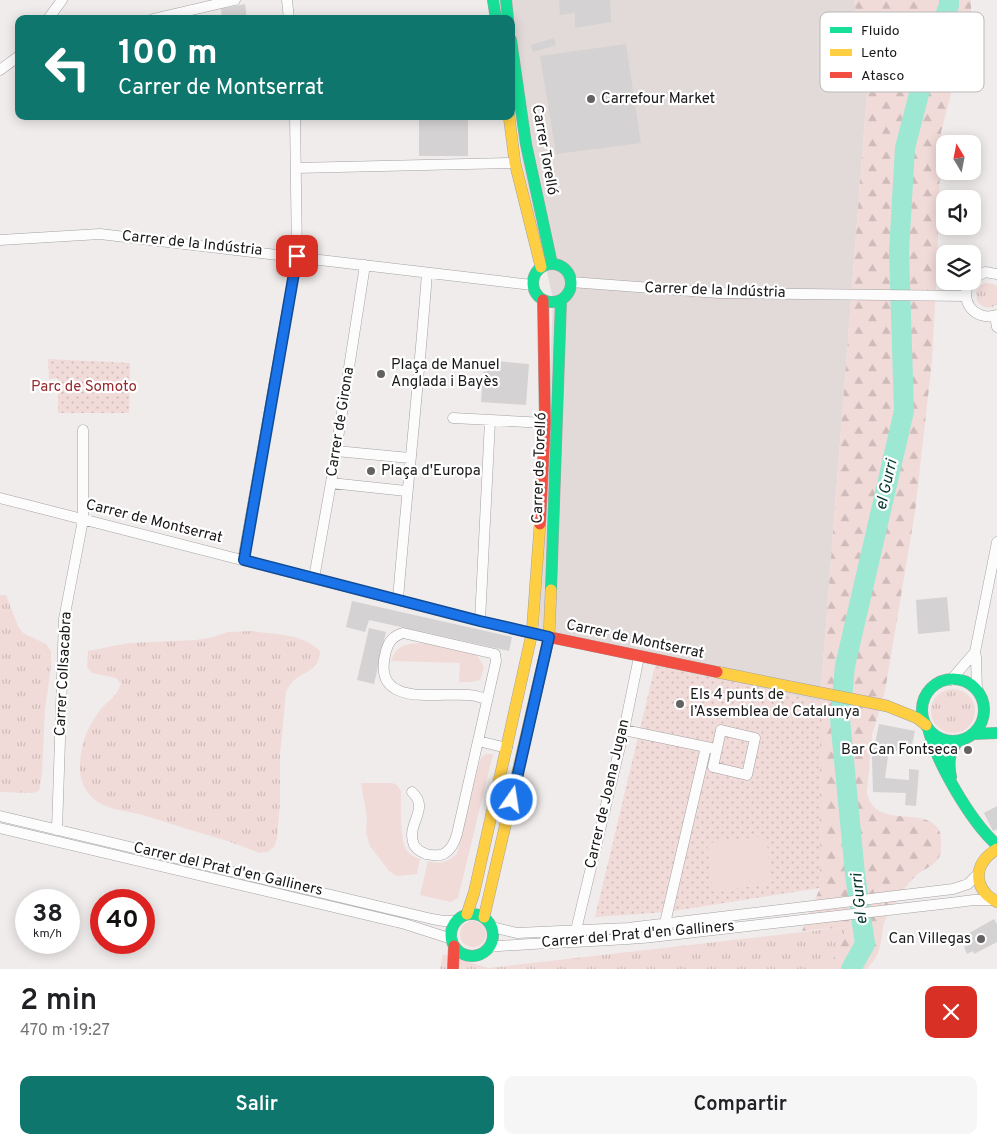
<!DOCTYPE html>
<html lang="es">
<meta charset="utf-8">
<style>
:root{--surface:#fff;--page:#f6f6f6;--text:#202124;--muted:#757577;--accent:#0f766e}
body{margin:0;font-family:Overpass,sans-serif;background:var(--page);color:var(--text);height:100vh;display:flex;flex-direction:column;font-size:19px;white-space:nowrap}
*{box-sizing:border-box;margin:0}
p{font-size:16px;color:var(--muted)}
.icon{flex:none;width:28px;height:28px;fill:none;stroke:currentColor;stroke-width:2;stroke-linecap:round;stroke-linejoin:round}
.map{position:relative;height:969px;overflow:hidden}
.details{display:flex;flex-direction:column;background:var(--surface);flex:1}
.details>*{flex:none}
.guide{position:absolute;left:15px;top:15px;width:500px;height:105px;border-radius:10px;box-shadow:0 2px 12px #0003;background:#0f766e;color:#fff;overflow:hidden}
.needle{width:32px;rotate:350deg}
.fabs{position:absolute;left:936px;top:135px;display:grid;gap:10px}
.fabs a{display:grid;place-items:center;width:45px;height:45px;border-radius:10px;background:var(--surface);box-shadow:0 2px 12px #0003;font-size:25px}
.speed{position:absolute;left:15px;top:889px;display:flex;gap:10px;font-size:25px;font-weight:700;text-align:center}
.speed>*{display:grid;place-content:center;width:65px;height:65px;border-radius:50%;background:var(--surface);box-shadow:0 2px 12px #0003;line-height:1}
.speed small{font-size:12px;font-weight:400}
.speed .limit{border:8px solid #d22;background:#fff;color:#111}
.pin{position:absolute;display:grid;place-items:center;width:42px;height:42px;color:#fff;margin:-21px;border-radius:10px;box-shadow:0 2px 8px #0006}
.me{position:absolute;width:55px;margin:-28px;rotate:13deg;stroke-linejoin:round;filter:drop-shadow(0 0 4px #0008)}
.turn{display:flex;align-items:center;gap:18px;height:105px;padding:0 20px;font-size:22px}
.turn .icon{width:65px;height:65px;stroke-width:2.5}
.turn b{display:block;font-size:35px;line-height:42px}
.round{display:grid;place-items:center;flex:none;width:52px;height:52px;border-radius:10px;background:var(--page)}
.summary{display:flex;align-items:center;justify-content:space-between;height:85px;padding:0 20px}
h1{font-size:30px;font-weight:600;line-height:38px}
.button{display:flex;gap:10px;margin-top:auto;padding:10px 20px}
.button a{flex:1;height:58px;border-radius:10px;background:var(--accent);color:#fff;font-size:20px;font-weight:600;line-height:58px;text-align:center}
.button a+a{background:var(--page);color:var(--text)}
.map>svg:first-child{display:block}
.built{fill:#e2dad8}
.grass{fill:url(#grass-tufts)}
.forest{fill:url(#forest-firs)}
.park{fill:url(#park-dots)}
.garden{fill:#f1dbd9}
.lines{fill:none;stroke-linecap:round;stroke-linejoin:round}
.river{stroke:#9ce8d3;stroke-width:20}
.building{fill:#d4d2d2}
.street-casing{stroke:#a4a2a2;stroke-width:11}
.fast-casing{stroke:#a4a2a2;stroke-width:12}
.slow-casing{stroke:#a4a2a2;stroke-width:12}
.jam-casing{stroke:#a4a2a2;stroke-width:12}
.street{stroke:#fdfcfc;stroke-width:10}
.fast{stroke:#16e098;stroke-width:11}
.slow{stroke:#ffcf43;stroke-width:11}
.jam{stroke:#f24e42;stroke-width:11}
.route-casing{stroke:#114b97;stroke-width:12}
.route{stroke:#1a73e8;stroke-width:9}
.poi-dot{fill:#646261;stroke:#fff;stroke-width:2}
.labels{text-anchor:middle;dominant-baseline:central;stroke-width:4.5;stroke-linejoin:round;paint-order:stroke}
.poi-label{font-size:15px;fill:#191717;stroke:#fff;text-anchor:start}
.street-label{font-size:15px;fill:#191717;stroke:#fff}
.park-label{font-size:15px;fill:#942a2e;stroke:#fff}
.water-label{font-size:16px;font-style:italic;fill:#00352a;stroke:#fff}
.key{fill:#fff;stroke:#bab9b9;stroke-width:1}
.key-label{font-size:14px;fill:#191717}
</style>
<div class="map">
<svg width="997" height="969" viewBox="0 0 997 969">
<defs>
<pattern id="grass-tufts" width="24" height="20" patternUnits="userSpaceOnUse" patternTransform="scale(1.25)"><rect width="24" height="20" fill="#f1dbd9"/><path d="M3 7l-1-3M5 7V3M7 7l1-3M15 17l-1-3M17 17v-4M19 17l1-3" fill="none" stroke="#cebbba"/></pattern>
<pattern id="forest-firs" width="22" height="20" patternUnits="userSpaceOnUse" patternTransform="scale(1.25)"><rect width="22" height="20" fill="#f1dbd9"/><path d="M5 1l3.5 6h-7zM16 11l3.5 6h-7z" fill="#cebbba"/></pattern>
<pattern id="park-dots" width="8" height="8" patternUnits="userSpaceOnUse" patternTransform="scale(1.25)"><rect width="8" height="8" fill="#f1dbd9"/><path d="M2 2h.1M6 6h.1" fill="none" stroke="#cebbba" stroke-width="1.8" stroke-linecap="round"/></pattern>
</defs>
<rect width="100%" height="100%" fill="#efeceb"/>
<path class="built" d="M 499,0 L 854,0 L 867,92 L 820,702 L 539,635 L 553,299 L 522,161 L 511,84 L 511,19 Z"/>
<path class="grass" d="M 985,283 L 993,284 L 997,286 L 997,304 C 990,310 982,308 977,301 L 976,292 L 981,285 Z
M 0,595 L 6,595 L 18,626 L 23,633 L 46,644 L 51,651 L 51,667 L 45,709 L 42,773 L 39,791 L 32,793 L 0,792 Z
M 253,631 C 277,635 302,633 320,651 C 319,677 295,669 286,692 L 280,756 L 280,802 L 277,839 L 274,847 L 267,852 L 259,853 C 239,844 218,838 197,832 C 180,827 163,821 146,816 C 128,810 103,811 90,795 C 76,780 79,759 84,740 C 87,730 94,718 100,710 C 109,699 116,698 121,684 L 116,678 L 92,673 L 87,667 L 88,651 L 129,643 L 196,640 L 213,637 L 228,632 Z
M931 711a22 22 0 1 1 44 0a22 22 0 1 1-44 0Z
M 847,927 L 835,956 L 825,969 L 440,969 L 443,954 L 488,968 Z"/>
<path class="forest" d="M 854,0 L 971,0 L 971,17 L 941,132 L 937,266 L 932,361 L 915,512 L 885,691 L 872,735 L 867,792 C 873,829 921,807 937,827 C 942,833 941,842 941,849 C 940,864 929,866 919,873 C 912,878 899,895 895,903 C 891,909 886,917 884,923 C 881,934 882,947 876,957 C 874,961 870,965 867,969 L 825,969 L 835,956 L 847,927 L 802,931 L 820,888 L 820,702 L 867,92 Z"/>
<path class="park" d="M 48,359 L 130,363 L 129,413 L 58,413 L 58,378 L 49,379 Z
M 656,662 L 820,702 L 820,888 L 667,912 L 595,917 Z"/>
<path class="garden" d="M 421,643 L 462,650 L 477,655 L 484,667 L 480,680 L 471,682 L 459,682 L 460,663 L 391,661 C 397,645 405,644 421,643 Z
M 486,754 L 493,754 L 458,898 L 451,902 L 420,895 L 428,861 C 441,865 447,862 457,854 L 478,767 L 481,758 Z
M 361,783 L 392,783 L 397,785 L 401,791 C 401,805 399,840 407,851 C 410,855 416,858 420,859 L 417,874 L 397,876 L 389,871 L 370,846 L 366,833 L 367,817 Z
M 766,836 L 772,884 L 713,891 L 707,843 Z
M460 934a13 13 0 1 1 26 0a13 13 0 1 1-26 0Z"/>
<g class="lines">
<path class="river" d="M 851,969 L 865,944 L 855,874 L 840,719 L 845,666 L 904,411 L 899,252 L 905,148 L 925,71 L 949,5 L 949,0"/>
</g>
<path class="building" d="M 559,0 L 610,0 L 611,22 L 575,28 L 575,13 L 560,15 Z
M 245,4 L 247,19 L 222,19 L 221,9 Z
M 554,38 L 556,45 L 533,52 L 531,45 Z
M 626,44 L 641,143 L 556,154 L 540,56 Z
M 419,116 L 468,116 L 468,156 L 419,156 Z
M 484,360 L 529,364 L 526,405 L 481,402 Z
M 947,597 L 950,631 L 918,634 L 916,600 Z
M 352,601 L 512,637 L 509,651 L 369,620 L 365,632 L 346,627 Z
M 369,628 L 386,632 L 374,684 L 357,680 Z
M 879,724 L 915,731 L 910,754 L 889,749 L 885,778 L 909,780 L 909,769 L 919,770 L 916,806 L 905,805 L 906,793 L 873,792 L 872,758 Z
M 997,806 L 997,829 L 993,831 L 984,813 Z
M 994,919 L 997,924 L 997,942 L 974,954 L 973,951 L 967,954 L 964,947 L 969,944 L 964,936 Z"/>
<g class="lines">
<defs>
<path id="street" d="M 287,0 L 289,19
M 48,19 L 62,0
M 153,19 L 235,0
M 0,70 L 19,56
M 296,168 L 515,163
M 0,240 L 100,234 L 532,285
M 972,279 L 985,272 L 997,274
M 970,281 C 958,301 975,322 997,315
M 571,282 L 719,293 L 966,296
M 995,316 L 997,327
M 453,418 L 545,423
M 336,451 L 410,458
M 331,483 L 406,491
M 0,498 L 480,621 L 549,637
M 243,560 L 297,256 L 295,116
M 314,578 L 331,483 L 365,265
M 398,599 C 407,490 419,382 427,273
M 480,621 L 490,421
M 951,680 L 975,652
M 977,691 L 976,657 L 975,652 L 997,542
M 487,699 C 481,698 475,695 469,695 C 437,692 370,709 386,651 C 389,641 393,636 403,633 L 495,654 L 496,661 L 478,741 L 507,748
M 624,730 L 711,748
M 721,730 L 755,738 L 747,775 L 713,767 Z
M 412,792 C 431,809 405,824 414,845 C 417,850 421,852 426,854 C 432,855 440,857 445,853 C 452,849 455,841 457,834 L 478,741
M 0,816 L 432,919 L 444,921 L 457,921
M 0,828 L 405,924 L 452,939
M 57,830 L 64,619 L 83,520 L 83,430
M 665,923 L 706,747
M 492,927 L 517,933 L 628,928 L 953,889 L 968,884 L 978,874
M 576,930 L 624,730 L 639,657
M 489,947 C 543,942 597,942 652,937 L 950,903 L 974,900 L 992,900"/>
<path id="fast" d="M 493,0 L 496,19
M 506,0 L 508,19
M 511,40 L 526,144 L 552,264
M533 283a19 19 0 1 1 38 0a19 19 0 1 1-38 0Z
M 551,590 L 561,300
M922 710a31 31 0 1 1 62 0a31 31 0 1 1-62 0Z
M 928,728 C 936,762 971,822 997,845
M 973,734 L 997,733
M 951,777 C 948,762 949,753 958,741
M451 935a21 21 0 1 1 42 0a21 21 0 1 1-42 0Z"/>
<path id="slow" d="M 509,116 L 515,163 L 541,267
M 717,672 L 887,706 L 917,718 L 926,725
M 997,849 C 973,864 972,888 997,902
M 467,914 L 474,893 L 532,633 L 540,524
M 484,917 L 549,637 L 551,590"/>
<path id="jam" d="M 540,524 L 545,423 L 543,300
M 549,637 L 717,672
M 453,969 L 454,946"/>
</defs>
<use href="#street" class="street-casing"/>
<use href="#fast" class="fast-casing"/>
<use href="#slow" class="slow-casing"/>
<use href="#jam" class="jam-casing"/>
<use href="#street" class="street"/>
<use href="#fast" class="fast"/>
<use href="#slow" class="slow"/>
<use href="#jam" class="jam"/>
</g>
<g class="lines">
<defs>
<path id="route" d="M 297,256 L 244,560 L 480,621 L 549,637 L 512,800"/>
</defs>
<use href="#route" class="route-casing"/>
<use href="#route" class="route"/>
</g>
<g class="poi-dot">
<circle cx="591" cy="99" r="5"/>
<circle cx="381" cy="374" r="5"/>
<circle cx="371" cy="471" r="5"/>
<circle cx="680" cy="704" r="5"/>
<circle cx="968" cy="750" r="5"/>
<circle cx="981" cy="939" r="5"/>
</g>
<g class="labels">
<g class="poi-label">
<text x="601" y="99">Carrefour Market</text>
<text x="391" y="365">Plaça de Manuel<tspan x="391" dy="17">Anglada i Bayès</tspan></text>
<text x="381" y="471">Plaça d'Europa</text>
<text x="690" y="695">Els 4 punts de<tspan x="690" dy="17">l’Assemblea de Catalunya</tspan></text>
<text x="958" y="750" text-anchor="end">Bar Can Fontseca</text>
<text x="971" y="939" text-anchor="end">Can Villegas</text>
</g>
<g class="street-label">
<text transform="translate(544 150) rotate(80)">Carrer Torelló</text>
<text transform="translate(192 244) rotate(6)">Carrer de la Indústria</text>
<text transform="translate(715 291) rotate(2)">Carrer de la Indústria</text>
<text transform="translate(341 422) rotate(-81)">Carrer de Girona</text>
<text transform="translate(540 468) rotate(-88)">Carrer de Torelló</text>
<text transform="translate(154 522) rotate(14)">Carrer de Montserrat</text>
<text transform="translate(635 640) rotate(12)">Carrer de Montserrat</text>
<text transform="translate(64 674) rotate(-87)">Carrer Collsacabra</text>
<text transform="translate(608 794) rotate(-77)">Carrer de Joana Jugan</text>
<text transform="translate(228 870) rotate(13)">Carrer del Prat d'en Galliners</text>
<text transform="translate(638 935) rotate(-5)">Carrer del Prat d'en Galliners</text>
</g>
<g class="park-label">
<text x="84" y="387">Parc de Somoto</text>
</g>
<g class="water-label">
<text transform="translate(887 485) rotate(-77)">el Gurri</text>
<text transform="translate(860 899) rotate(-96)">el Gurri</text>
</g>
</g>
<rect x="820" y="12" width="164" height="80" rx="8" class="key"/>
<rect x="830" y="27" width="22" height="6" fill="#16e098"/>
<rect x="830" y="49" width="22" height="7" fill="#ffcf43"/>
<rect x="830" y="72" width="22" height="6" fill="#f24e42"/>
<g class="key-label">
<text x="861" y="35">Fluido</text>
<text x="861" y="57">Lento</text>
<text x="861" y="80">Atasco</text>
</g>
</svg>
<div class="fabs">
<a><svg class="needle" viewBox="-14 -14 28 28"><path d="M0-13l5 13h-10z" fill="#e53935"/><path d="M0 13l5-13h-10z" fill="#757577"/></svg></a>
<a><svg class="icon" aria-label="sound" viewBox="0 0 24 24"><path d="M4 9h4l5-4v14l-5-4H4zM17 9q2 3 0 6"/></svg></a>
<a><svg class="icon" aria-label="layers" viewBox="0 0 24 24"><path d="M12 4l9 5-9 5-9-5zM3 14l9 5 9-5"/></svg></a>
</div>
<div class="speed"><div>38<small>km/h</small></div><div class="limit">40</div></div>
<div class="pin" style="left:297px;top:256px;background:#d93025"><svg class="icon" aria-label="arrive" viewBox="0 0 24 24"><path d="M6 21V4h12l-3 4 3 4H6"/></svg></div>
<svg class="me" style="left:512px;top:800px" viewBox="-20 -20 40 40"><circle r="17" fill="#1a73e8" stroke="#fff" stroke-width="3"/><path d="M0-11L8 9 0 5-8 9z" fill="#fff"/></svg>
<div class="guide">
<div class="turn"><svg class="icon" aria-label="left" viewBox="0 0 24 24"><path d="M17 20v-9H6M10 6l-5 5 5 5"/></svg><div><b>100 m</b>Carrer de Montserrat</div></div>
</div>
</div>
<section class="details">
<div class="summary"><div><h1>2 min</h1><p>470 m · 19:27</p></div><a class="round" style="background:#d93025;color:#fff"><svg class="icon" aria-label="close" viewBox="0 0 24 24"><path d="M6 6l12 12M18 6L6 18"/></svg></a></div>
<div class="button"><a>Salir</a><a>Compartir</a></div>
</section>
